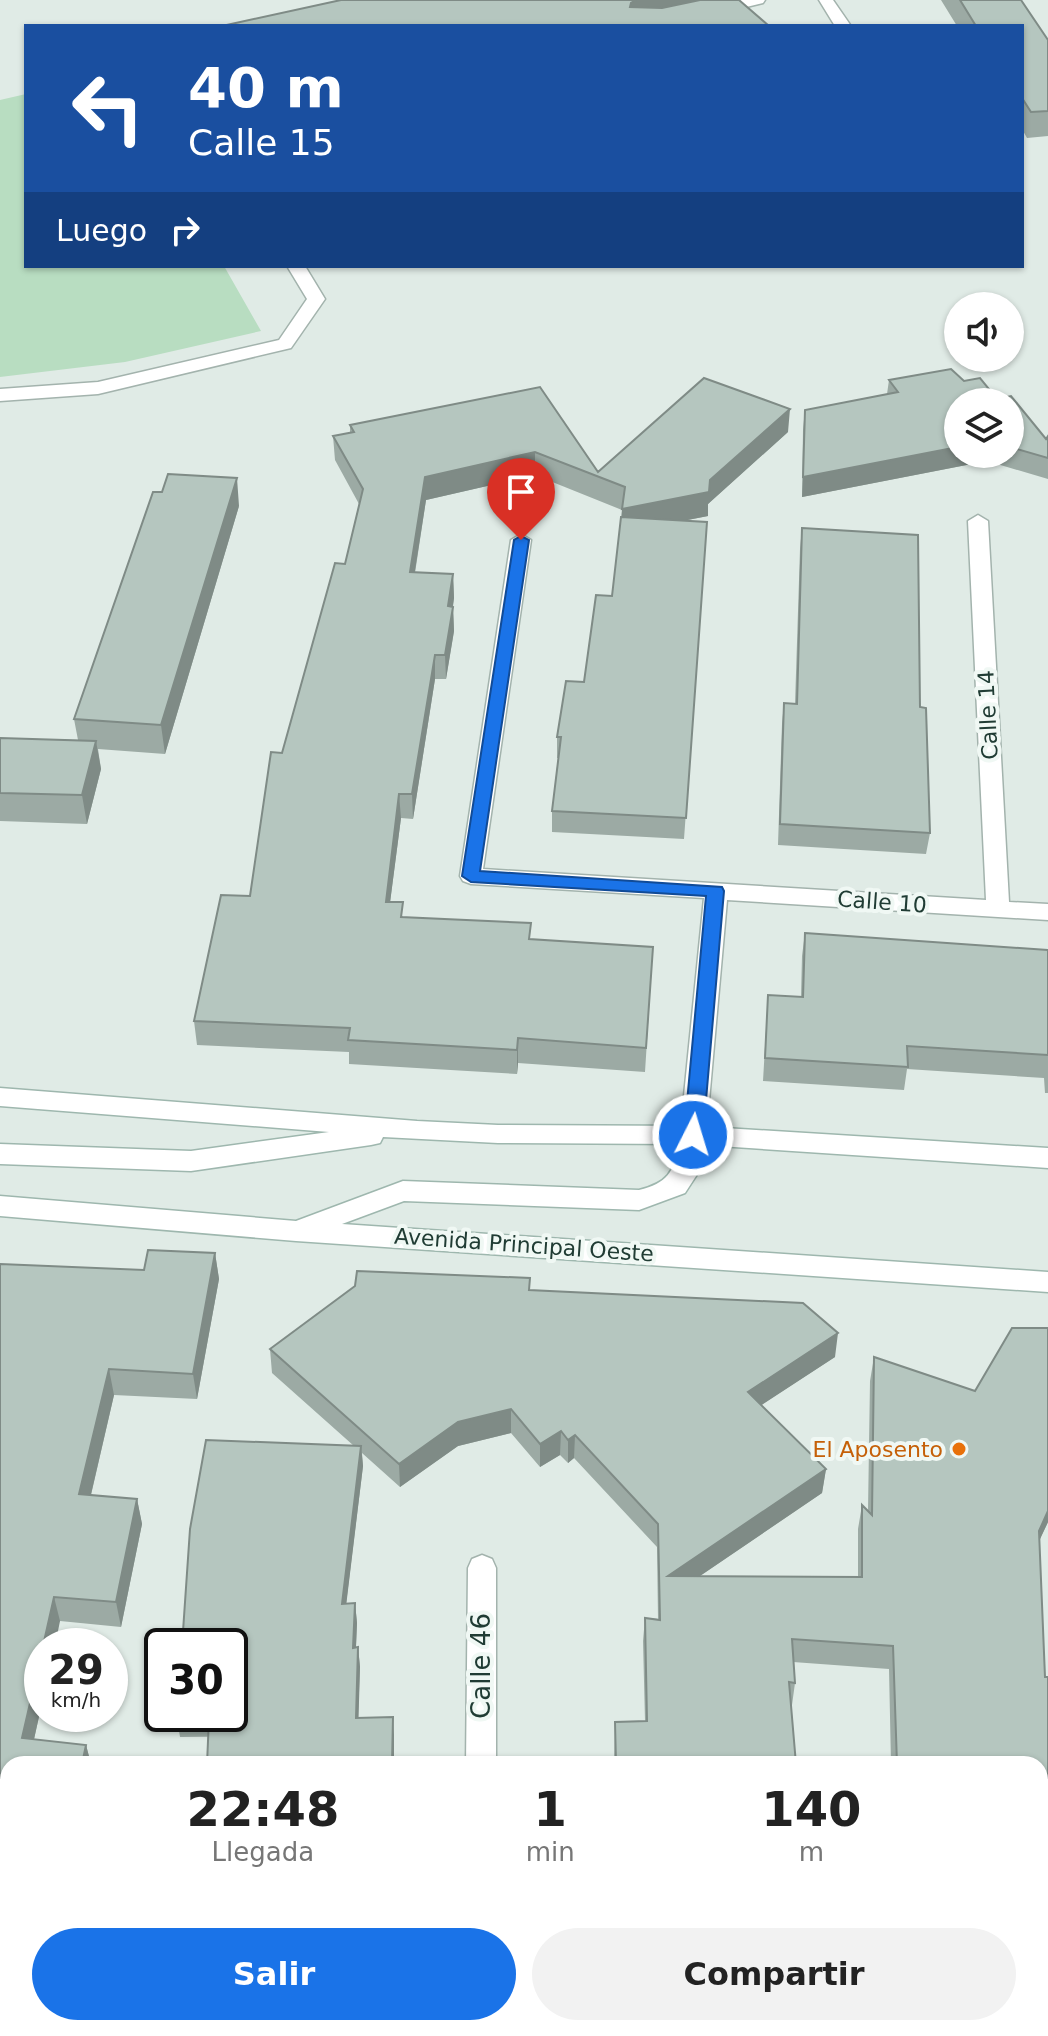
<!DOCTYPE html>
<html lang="es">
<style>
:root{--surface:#fff;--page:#f2f2f2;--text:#222;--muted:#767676;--accent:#1a73e8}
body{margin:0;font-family:"DejaVu Sans",sans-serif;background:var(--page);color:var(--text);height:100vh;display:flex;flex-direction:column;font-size:30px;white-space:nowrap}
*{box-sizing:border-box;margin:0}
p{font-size:26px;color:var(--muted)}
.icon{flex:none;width:44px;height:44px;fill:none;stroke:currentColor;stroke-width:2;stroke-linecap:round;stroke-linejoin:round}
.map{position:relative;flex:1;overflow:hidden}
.sheet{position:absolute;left:0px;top:1756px;width:1048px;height:280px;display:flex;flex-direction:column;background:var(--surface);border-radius:24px 24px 0 0;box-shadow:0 2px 6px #0004}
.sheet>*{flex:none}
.top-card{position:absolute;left:24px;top:24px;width:1000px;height:244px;border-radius:0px;box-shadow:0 2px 6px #0004;background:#1a4fa0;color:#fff;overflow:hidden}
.fabs{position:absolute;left:944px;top:292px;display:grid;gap:16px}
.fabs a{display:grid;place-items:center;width:80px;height:80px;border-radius:50%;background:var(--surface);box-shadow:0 2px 6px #0004;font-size:40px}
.speed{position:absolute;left:24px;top:1628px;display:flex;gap:16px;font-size:40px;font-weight:700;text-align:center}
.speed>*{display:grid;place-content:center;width:104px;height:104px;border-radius:50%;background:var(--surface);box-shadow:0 2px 6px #0004;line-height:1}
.speed small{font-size:20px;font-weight:400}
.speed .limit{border:4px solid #111;border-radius:12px;background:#fff;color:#111}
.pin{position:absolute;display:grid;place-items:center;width:68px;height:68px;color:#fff;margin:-82px -34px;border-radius:50% 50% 50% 0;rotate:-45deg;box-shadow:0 0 8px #0007}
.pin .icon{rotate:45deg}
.me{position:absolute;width:88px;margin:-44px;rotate:5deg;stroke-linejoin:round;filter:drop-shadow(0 0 6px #0008)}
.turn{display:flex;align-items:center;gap:28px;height:168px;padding:0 32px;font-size:36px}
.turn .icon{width:104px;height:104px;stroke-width:2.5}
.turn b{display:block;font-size:56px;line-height:68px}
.then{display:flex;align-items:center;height:76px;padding:0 32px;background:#0003;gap:16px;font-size:30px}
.eta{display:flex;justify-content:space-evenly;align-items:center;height:136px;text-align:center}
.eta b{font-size:48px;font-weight:600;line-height:56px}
.button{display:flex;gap:16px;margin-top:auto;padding:16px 32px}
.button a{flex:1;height:92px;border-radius:48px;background:var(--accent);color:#fff;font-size:32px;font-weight:600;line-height:92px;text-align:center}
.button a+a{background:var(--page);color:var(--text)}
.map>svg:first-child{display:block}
.green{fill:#b8ddc1}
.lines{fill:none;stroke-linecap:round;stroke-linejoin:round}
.service-casing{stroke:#a3b3ad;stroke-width:3}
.minor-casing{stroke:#a3b3ad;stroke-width:3}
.secondary-casing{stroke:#9eb7ae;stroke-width:3}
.service{fill:#fff;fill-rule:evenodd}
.minor{fill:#fff;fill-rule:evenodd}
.secondary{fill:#fff;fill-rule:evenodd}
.wall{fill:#9caaa4;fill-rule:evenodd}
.shaded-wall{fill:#7f8b86}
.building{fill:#b5c6bf;stroke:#7f8b86;stroke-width:2}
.route{fill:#1a73e8;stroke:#114b97;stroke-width:2}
.food-dot{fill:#e8710a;stroke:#f0f8f4;stroke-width:3}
.labels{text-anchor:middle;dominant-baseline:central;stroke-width:8;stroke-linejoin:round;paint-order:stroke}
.street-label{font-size:22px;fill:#203c34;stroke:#f0f8f4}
.food-label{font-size:22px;fill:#c56008;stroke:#f0f8f4;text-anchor:end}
.near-street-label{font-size:26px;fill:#203c34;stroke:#f0f8f4}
</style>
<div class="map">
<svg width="1048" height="2036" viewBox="0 0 1048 2036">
<rect width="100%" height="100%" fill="#e0ebe6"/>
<path class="green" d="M 26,94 L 26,266 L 224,266 L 261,331 L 125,362 L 0,377 L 0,100 Z"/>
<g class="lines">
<defs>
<path id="service" d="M 819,0 L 833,0 L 851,26 L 835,26 Z
M 287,266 L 305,266 L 325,299 L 291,348 L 98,394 L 0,401 L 0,389 L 98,382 L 279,340 L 307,299 Z"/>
<path id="minor" d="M 738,0 L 765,0 L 763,3 L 713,15 L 705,10 Z
M 978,515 L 988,521 L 1009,902 L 1048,904 L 1048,920 L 727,900 L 706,1135 L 702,1142 L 693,1144 L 684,1142 L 680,1135 L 704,898 L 471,884 L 463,881 L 460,876 L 511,540 L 521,534 L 531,540 L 483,869 L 986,900 L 968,521 Z
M 482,1555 L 492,1559 L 496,1568 L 496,1764 L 466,1764 L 468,1568 L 472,1559 Z
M 463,2028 L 495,2028 L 496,2036 L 462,2036 Z"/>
<path id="secondary" d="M 0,1088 L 417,1121 L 498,1125 L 693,1126 L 1048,1148 L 1048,1168 L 704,1145 L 698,1173 L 685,1193 L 639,1210 L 404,1201 L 342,1224 L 1048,1272 L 1048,1292 L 296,1241 L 0,1216 L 0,1196 L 296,1221 L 403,1181 L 639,1190 C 667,1183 674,1173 679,1144 L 498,1143 L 383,1137 L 380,1143 L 371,1145 L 191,1171 L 0,1164 L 0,1144 L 191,1151 L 329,1132 L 0,1106 Z"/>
</defs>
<use href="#service" class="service-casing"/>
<use href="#minor" class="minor-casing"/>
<use href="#secondary" class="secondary-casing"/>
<use href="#service" class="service"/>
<use href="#minor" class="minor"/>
<use href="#secondary" class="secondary"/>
</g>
<path class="wall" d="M 941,0 L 1021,0 L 1048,40 L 1048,136 L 1027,138 L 1022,129 L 1022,26 L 957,26 Z
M 951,369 L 964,381 L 980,378 L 997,399 L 1011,396 L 1046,439 L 1048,436 L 1048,479 L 987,461 L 802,497 L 803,430 L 805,410 L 887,394 L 889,380 ZM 958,402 L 1010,402 L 1010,454 L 958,454 Z
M 540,387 L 598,472 L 788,432 L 708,504 L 708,516 L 682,521 L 707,522 L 684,839 L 552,832 L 552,811 L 558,758 L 557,758 L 557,737 L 584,682 L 612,596 L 622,510 L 535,475 L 426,500 L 415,573 L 453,574 L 454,598 L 453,607 L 454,631 L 446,679 L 435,679 L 413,819 L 401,818 L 390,902 L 404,918 L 531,939 L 653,947 L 645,1072 L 518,1063 L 517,1074 L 349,1064 L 349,1052 L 197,1045 L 194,1021 L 250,896 L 282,753 L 345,564 L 359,504 L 335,460 L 333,436 L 350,433 L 350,425 Z
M 239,506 L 165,754 L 98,749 L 101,769 L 87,824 L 0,821 L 0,738 L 78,740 L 74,719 Z
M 802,528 L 920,707 L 930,833 L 926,854 L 778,845 L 782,724 L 784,703 L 795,704 L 800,549 Z
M 805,933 L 1048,950 L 1048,1093 L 1045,1093 L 1044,1078 L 907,1069 L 904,1090 L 763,1081 L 768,995 L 801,997 L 802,956 Z
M 215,1253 L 219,1279 L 197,1399 L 114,1395 L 91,1495 L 137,1499 L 142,1524 L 121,1627 L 60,1621 L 42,1646 L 42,1703 L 34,1739 L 86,1745 L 91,1764 L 8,1764 L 8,1860 L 0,1860 L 0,1264 L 144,1270 Z
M 530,1278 L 530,1290 L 835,1357 L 761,1405 L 826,1469 L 822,1493 L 700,1576 L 858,1577 L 858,1529 L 862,1505 L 868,1511 L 870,1381 L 874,1357 L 975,1391 L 1048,1328 L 1048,1522 L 1039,1541 L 1048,2036 L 931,2036 L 931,2028 L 1040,2028 L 1040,1764 L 891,1764 L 889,1669 L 793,1662 L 795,1683 L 792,1705 L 791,1705 L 796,1764 L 614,1764 L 615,1722 L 645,1721 L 643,1641 L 645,1618 L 658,1619 L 657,1547 L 574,1458 L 568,1463 L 560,1455 L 540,1467 L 511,1433 L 458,1446 L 400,1487 L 362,1453 L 363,1466 L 346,1604 L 355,1603 L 357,1623 L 356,1648 L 358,1647 L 360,1667 L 358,1717 L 394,1735 L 180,1737 L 177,1719 L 354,1446 L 272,1373 L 270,1349 Z"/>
<path class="shaded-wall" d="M 636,0 L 716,0 L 639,18 L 630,7 L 631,3 Z
M 790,409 L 788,432 L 708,504 L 708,516 L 621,533 L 622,509 L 710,480 Z
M 958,447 L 958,454 L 988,454 L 987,461 L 802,497 L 803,477 Z
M 535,452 L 535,475 L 426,500 L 411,596 L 410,572 L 425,477 Z
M 237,478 L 239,506 L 165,754 L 161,725 Z
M 453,574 L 454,598 L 449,630 L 448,606 Z
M 453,607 L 454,631 L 446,679 L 445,655 Z
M 435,655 L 435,679 L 413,819 L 412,794 Z
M 96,741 L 101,769 L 87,824 L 82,795 Z
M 399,794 L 401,818 L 387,926 L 386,902 Z
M 518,1038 L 518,1063 L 517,1074 L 517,1050 Z
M 215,1253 L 219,1279 L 197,1399 L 193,1374 Z
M 838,1333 L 835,1357 L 745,1416 L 748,1392 Z
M 109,1369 L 114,1395 L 85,1520 L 79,1494 Z
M 511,1409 L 511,1433 L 458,1446 L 400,1487 L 399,1464 L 458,1422 Z
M 561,1431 L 560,1455 L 540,1467 L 540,1444 Z
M 575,1435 L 574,1458 L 568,1463 L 568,1440 Z
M 361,1446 L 363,1466 L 344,1623 L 342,1604 Z
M 826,1469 L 822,1493 L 666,1599 L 668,1576 Z
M 137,1499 L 142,1524 L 121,1627 L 116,1602 Z
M 1048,1511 L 1048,1522 L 1033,1554 L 1039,1531 Z
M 54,1597 L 60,1621 L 55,1646 L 43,1646 Z
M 355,1603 L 357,1623 L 355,1667 L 353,1648 Z
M 358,1647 L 360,1667 L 358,1736 L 356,1718 Z
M 42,1651 L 42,1703 L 29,1762 L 22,1738 Z
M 393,1717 L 394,1735 L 394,1764 L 392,1764 Z
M 86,1745 L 91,1764 L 82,1764 Z
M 419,2028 L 426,2028 L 424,2036 L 417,2036 Z"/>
<path class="building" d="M 341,0 L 636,0 L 631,3 L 630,7 L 662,8 L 700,0 L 739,0 L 769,26 L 222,26 Z
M 960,0 L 1021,0 L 1048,40 L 1048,111 L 1031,112 L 1022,98 L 1022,26 L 976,26 Z
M 951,369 L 964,381 L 980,378 L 997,399 L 1011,396 L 1046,439 L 1048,436 L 1048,458 L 1010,447 L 1010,402 L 958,402 L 958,447 L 803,477 L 805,410 L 898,392 L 889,380 Z
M 704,378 L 790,409 L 710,480 L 709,492 L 622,509 L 625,487 L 535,452 L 425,477 L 410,572 L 453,574 L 448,606 L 453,607 L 445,655 L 435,655 L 412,794 L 399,794 L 386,902 L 403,902 L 401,917 L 531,923 L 529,939 L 653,947 L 646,1048 L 518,1038 L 517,1050 L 348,1040 L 350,1028 L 194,1021 L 221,895 L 250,896 L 271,752 L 282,753 L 335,563 L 345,564 L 363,489 L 333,436 L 354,432 L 350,425 L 540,387 L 598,472 Z
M 168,474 L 237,478 L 161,725 L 74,719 L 153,492 L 162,492 Z
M 621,517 L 707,522 L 686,818 L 552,811 L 561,737 L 557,737 L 566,681 L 584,682 L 596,595 L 612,596 Z
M 802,528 L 918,535 L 920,707 L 926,708 L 930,833 L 780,824 L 784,703 L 797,704 Z
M 0,738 L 96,741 L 82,795 L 0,793 Z
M 805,933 L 1048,950 L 1048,1055 L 907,1046 L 908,1067 L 765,1058 L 768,995 L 803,997 Z
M 148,1250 L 215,1253 L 193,1374 L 109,1369 L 79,1494 L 137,1499 L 116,1602 L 54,1597 L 43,1646 L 42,1646 L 42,1651 L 22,1738 L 86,1745 L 82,1764 L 8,1764 L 8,1837 L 0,1837 L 0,1264 L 144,1270 Z
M 357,1271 L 530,1278 L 529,1290 L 803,1303 L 838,1333 L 748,1392 L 826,1469 L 668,1576 L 862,1577 L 862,1505 L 872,1515 L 874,1357 L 975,1391 L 1012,1328 L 1048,1328 L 1048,1511 L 1039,1531 L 1045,1677 L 1048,1677 L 1048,2036 L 937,2036 L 937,2028 L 1040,2028 L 1040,1764 L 897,1764 L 893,1646 L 792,1639 L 795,1683 L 789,1682 L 796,1764 L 616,1764 L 615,1722 L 647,1721 L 645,1618 L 660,1620 L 658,1524 L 575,1435 L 568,1440 L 561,1431 L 540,1444 L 511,1409 L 458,1422 L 399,1464 L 270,1349 L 355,1286 Z
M 206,1440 L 361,1446 L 342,1604 L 355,1603 L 353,1648 L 358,1647 L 356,1718 L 393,1717 L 392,1764 L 207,1764 L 209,1718 L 177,1719 L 177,1714 L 230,1714 L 230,1646 L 182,1646 L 190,1529 Z
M 8,1985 L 8,2028 L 419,2028 L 417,2036 L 0,2036 L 0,1986 Z"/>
<path class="route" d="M 521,536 L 529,540 L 480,871 L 722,887 L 724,891 L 703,1135 L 693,1142 L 684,1135 L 706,896 L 471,882 L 462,876 L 514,540 Z"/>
<circle class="food-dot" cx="959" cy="1449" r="8"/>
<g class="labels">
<g class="street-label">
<text transform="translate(988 715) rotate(-93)">Calle 14</text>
<text transform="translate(882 902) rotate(4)">Calle 10</text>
<text transform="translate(524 1245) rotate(4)">Avenida Principal Oeste</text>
</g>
<g class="food-label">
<text x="943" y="1449">El Aposento</text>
</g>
<g class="near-street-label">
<text transform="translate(481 1666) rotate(-90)">Calle 46</text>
</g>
</g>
</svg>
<div class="fabs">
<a><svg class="icon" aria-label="sound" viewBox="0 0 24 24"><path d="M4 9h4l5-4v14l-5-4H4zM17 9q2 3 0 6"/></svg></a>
<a><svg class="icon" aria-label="layers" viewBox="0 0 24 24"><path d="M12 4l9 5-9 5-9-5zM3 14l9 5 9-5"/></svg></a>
</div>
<div class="speed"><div>29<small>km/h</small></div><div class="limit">30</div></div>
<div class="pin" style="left:521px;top:540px;background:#d93025"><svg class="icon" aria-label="arrive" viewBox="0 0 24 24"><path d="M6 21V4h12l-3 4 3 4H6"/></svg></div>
<svg class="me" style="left:693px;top:1135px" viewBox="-20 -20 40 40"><circle r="17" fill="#1a73e8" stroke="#fff" stroke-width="3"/><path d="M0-11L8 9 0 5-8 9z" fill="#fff"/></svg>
<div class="top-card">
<div class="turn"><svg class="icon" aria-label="left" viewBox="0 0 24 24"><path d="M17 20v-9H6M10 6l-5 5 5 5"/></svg><div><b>40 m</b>Calle 15</div></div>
<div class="then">Luego<svg class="icon" aria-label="right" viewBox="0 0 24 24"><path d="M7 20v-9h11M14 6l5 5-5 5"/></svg></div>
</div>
<section class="sheet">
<div class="eta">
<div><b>22:48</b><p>Llegada</p></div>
<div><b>1</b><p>min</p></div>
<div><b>140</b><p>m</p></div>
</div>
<div class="button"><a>Salir</a><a>Compartir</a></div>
</section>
</div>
